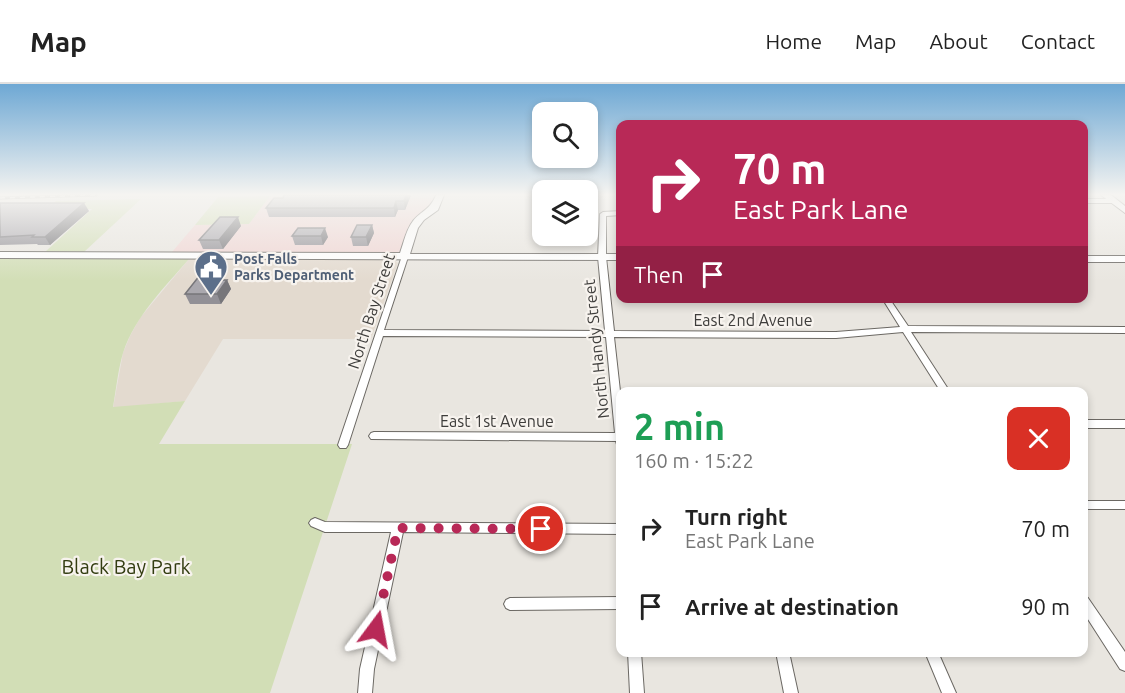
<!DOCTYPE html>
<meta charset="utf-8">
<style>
:root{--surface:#fff;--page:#f6f6f6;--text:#222;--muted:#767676;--line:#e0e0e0}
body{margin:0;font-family:Ubuntu,sans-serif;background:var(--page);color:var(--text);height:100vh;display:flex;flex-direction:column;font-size:22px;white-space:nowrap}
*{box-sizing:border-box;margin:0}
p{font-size:20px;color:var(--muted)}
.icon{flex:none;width:33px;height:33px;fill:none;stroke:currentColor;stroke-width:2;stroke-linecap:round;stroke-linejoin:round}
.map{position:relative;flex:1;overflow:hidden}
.details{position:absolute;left:616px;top:303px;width:472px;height:270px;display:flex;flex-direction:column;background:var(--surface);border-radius:12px;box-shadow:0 3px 9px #0003}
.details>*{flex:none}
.top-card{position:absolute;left:616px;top:36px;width:472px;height:183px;border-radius:12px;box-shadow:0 3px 9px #0003;background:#b82957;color:#fff;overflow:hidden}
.tools{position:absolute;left:532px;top:18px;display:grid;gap:12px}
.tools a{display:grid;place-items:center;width:66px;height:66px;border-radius:12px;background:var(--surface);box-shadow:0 3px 9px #0003;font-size:30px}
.pin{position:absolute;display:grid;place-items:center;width:51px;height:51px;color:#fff;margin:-26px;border:3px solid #fff;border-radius:50%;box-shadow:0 2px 6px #0007}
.me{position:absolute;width:66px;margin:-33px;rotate:13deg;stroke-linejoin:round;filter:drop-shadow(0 0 4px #0008)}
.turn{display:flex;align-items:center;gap:21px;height:126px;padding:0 18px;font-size:27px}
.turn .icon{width:78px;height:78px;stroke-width:2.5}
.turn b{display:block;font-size:42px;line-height:51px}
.then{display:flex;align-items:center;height:57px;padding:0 18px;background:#0003;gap:12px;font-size:22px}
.round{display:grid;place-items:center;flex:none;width:63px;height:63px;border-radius:12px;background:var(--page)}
.head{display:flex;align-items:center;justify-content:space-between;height:102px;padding:0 18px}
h1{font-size:36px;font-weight:600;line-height:45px;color:#1e9e55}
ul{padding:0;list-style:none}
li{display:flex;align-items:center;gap:18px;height:78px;padding:0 18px}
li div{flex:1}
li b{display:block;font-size:22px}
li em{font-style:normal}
header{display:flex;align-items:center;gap:36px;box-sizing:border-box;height:84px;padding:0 30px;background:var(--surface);border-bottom:2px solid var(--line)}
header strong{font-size:28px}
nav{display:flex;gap:33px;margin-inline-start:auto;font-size:21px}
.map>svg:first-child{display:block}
.commercial{fill:#f0d5d3}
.built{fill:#e3dacf}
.green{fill:#d2deb6}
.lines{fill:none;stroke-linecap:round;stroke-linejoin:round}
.minor-casing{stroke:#6b6863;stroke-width:2}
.tertiary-casing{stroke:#6b6863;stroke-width:2}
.minor{fill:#fff;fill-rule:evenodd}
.tertiary{fill:#fff;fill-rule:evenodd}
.rail-casing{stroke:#83817d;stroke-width:3}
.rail{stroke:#f7f3ee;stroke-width:1.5;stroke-dasharray:5;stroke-linecap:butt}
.wall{fill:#929096}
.shaded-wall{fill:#77767a}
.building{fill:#aaa8ae;stroke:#77767a;stroke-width:1.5}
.route{stroke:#b82957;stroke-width:10;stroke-dasharray:0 18}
.labels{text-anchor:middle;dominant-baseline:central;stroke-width:4.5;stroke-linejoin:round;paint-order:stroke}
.far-service-label{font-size:14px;font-weight:bold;fill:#4e5e75;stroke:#f7f3ee;text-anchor:start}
.street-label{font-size:16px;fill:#3e3d3b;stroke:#f7f3ee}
.near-park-label{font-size:20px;fill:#333d11;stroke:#f7f3ee}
</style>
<header>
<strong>Map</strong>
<nav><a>Home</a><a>Map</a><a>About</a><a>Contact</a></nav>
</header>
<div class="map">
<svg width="1125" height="609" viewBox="0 0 1125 609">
<rect width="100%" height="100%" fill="#e9e6e0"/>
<path class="commercial" d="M 436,111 L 434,120 L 412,136 L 401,166 L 397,169 L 172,168 L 195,141 L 249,140 L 270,112 Z"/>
<path class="built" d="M 189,175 L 394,176 L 398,179 L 371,255 L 223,255 L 185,317 L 113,324 L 123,269 L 130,252 L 140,234 Z"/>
<path class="green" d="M 270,112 L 249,140 L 195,141 L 218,113 Z
M 141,115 L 84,168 L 45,168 L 92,125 L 47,124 L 56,117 Z
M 0,174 L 189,175 C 165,203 135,232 123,269 C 118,286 116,306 113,323 L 185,317 L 159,360 L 352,360 L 270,609 L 0,609 Z"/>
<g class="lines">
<defs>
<path id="minor" d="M 1084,115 L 1112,115 L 1115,117 L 1112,119 L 1084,119 Z
M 621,127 L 621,131 L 606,132 L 606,173 L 614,247 L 836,248 L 900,243 L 882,214 L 889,214 L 908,242 L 1125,243 L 1125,249 L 911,248 L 950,308 L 941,308 L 903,248 L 836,254 L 614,253 L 621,316 L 621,365 L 618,364 L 616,357 L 371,355 L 369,352 L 371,349 L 374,348 L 615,349 L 606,253 L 383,252 L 348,361 L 346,364 L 340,364 L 338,361 L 402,172 L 404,171 L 408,173 L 384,246 L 605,247 L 598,173 L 600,130 L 603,128 Z
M 1084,336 L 1125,336 L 1125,344 L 1084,344 Z
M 1084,417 L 1125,417 L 1125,425 L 1084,425 Z
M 315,434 L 325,438 L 621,440 L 621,450 L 403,448 L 374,585 L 372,609 L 358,609 L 360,585 L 391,448 L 325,448 L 311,442 L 309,439 L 311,436 Z
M 1084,512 L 1088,514 L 1125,568 L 1125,587 L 1120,585 L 1084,529 Z
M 621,513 L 621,525 L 510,526 L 506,524 L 504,520 L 506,516 L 510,514 Z
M 628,568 L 641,568 L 644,609 L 630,609 Z
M 776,568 L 789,568 L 798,609 L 784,609 Z
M 925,568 L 938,568 L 956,609 L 942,609 Z"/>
<path id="tertiary" d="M 436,111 L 444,111 L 438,126 L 424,136 L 418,144 L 410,170 L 621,170 L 621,176 L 0,174 L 0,168 L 400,169 C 404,158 406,146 413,137 C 422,126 430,126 436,111 Z
M 1101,111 L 1111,111 L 1125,122 L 1125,129 Z
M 1084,172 L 1125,172 L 1125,178 L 1084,178 Z"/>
</defs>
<use href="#minor" class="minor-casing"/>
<use href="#tertiary" class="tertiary-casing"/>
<use href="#minor" class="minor"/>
<use href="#tertiary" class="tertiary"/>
<defs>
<path id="rail" d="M 0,114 L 96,111"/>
</defs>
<use href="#rail" class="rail-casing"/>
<use href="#rail" class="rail"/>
</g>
<path class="wall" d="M 284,111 L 411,111 L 405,126 L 398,126 L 395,133 L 269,133 L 266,124 L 283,114 Z
M 0,119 L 89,127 L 50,161 L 38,161 L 37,160 L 0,161 Z
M 372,141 L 374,149 L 368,162 L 353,162 L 351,153 Z
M 241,142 L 223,165 L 203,165 L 199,156 Z
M 298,144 L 328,153 L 323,161 L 295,161 L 292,152 Z
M 216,191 L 218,196 L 227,196 L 231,205 L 221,220 L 190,220 L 185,210 Z"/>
<path class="shaded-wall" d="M 406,111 L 411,111 L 405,126 L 404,117 Z
M 396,117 L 398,126 L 395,133 L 394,124 Z
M 84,119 L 89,127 L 50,161 L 45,153 Z
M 238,133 L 241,142 L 223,165 L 219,156 Z
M 372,141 L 374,149 L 368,162 L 366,153 Z
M 325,144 L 328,153 L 323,161 L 321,152 Z
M 227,196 L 231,205 L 221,220 L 217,210 Z"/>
<path class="building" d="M 284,111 L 406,111 L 404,117 L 396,117 L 394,124 L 266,124 L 274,114 L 283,114 Z
M 0,119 L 84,119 L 45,153 L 32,153 L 34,151 L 0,153 Z
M 220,133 L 238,133 L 219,156 L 199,156 Z
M 357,141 L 372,141 L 366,153 L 351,153 Z
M 298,144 L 325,144 L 321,152 L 292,152 Z
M 200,191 L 216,191 L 212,196 L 227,196 L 217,210 L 185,210 Z"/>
<linearGradient id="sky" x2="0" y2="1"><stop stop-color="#6ea8d4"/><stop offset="0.56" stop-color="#f5f4f1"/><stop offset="1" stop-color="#f5f4f1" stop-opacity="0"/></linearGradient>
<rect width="1125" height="197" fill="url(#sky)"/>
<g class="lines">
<path class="route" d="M 376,545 L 398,444 L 541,445"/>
</g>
<defs>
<symbol id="civic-pin" viewBox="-11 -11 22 30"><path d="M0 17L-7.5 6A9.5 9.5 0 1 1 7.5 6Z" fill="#5c6f8a" stroke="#f7f3ee"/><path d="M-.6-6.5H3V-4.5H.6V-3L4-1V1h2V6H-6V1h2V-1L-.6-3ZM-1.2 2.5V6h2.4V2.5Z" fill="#fff"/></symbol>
</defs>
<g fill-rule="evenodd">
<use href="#civic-pin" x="192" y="164" width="38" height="52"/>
</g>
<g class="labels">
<g class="far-service-label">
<text x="234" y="175">Post Falls<tspan x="234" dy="16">Parks Department</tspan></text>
</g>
<g class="street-label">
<text transform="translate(371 227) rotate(-72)">North Bay Street</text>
<text x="753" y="236">East 2nd Avenue</text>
<text transform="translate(596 265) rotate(-96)">North Handy Street</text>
<text x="497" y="337">East 1st Avenue</text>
</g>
<g class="near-park-label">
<text x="126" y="482">Black Bay Park</text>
</g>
</g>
</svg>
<div class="tools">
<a><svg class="icon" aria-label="search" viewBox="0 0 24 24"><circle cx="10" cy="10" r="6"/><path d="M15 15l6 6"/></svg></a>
<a><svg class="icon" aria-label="layers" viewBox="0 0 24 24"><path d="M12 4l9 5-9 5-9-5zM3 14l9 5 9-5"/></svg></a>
</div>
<div class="pin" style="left:541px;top:445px;background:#d93025"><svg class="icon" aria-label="arrive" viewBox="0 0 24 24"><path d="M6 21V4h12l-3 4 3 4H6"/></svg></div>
<svg class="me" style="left:376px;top:545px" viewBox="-20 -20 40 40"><path d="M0-17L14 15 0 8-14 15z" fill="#b82957" stroke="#fff" stroke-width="4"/></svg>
<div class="top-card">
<div class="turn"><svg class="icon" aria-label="right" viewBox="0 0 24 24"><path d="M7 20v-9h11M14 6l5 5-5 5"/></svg><div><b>70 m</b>East Park Lane</div></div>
<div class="then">Then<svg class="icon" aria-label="arrive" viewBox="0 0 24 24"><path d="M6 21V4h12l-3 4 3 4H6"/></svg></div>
</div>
<section class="details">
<div class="head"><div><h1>2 min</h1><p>160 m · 15:22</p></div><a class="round" style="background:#d93025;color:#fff"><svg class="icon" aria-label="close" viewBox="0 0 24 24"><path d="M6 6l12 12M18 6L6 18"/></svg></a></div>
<ul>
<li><svg class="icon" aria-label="right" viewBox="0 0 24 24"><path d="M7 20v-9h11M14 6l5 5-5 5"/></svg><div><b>Turn right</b><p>East Park Lane</p></div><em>70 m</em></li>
<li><svg class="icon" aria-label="arrive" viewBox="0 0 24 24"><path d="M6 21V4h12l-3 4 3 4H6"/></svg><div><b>Arrive at destination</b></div><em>90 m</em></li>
</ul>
</section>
</div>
